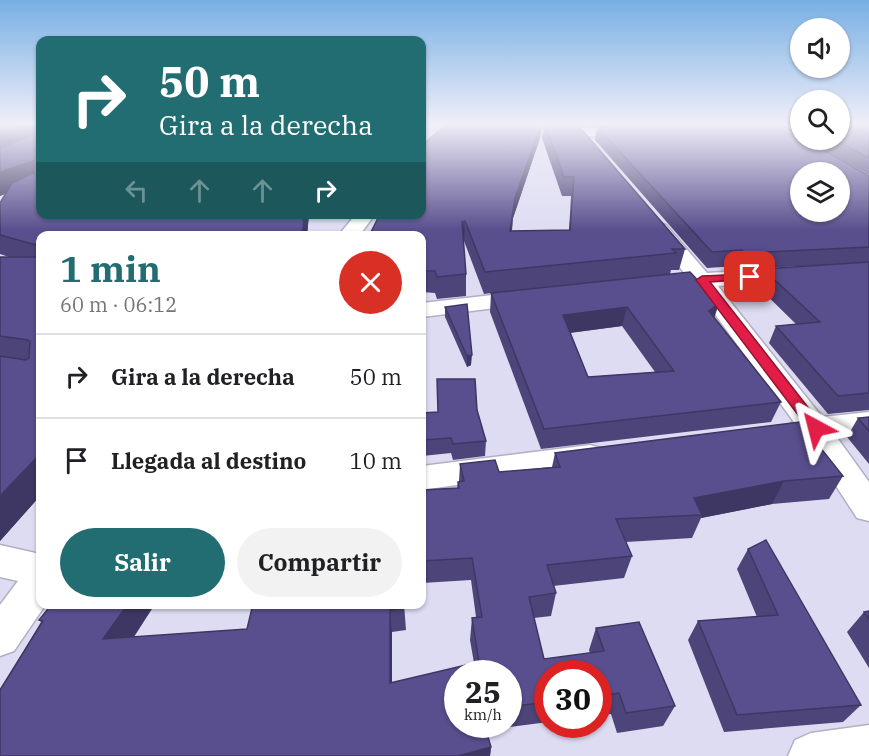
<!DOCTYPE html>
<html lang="es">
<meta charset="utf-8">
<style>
:root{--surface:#fff;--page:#f2f2f2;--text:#202124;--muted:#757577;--line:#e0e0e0;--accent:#226d72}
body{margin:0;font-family:"IBM Plex Serif",serif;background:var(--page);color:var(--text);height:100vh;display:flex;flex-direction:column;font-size:22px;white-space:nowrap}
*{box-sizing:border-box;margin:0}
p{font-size:20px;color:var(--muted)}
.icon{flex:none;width:33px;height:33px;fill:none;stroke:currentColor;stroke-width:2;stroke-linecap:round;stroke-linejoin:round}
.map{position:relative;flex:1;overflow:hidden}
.drawer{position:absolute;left:36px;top:231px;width:390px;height:378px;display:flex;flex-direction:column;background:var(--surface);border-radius:12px;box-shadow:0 2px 4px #0004}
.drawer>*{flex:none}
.banner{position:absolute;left:36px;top:36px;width:390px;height:183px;border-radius:12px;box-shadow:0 2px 4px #0004;background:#226d72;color:#fff;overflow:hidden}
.buttons{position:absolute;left:790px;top:18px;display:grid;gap:12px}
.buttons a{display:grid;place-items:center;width:60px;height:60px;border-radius:50%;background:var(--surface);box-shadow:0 2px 4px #0004;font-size:30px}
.speed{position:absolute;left:444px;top:660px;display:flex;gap:12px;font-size:30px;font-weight:700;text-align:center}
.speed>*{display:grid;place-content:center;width:78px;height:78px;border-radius:50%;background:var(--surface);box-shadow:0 2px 4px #0004;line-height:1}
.speed small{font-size:15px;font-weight:400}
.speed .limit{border:9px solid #d22;background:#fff;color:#111}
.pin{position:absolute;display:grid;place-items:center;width:51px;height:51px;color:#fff;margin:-26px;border-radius:12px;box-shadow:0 3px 9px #0006}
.me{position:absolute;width:66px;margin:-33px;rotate:322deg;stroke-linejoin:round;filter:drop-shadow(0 0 4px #0008)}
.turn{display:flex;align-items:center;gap:21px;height:126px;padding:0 24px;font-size:27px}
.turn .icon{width:78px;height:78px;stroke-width:2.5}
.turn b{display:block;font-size:42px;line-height:51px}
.lanes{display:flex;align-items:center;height:57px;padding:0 24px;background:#0003;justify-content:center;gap:30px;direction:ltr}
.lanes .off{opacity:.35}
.round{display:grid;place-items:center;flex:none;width:63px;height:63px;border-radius:32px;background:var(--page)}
.summary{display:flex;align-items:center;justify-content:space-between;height:102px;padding:0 24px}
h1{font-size:36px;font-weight:700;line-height:45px;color:var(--accent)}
.cta{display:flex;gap:12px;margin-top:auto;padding:12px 24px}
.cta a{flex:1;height:69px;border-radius:36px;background:var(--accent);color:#fff;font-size:24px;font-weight:700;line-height:69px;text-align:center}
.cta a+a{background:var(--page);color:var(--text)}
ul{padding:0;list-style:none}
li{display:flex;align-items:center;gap:18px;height:84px;padding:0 24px;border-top:2px solid var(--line)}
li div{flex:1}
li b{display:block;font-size:22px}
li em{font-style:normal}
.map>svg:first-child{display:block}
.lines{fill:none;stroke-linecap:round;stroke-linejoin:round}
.minor-casing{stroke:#b1afc4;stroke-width:3}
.minor{fill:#fff;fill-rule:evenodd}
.wall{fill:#4d447a;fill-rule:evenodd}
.shaded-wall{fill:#3f3763}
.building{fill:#5a4f8e;stroke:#3f3763;stroke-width:1.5;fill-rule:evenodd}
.route{fill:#e11d48;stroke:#92132f;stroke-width:1.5}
</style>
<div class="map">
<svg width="869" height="756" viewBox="0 0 869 756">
<rect width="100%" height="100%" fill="#dedcf2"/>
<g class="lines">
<defs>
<path id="minor" d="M 801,124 L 801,132 L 751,134 L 744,130 L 751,126 Z
M 548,128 L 632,129 L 639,133 L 632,137 L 543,135 L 541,132 L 543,129 Z
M 356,214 L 375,214 L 359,236 L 338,236 Z
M 659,223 L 666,225 L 707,273 L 869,264 L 869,276 L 718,286 L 822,417 L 869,412 L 869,432 L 836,436 L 869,482 L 869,521 L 857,518 L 806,440 L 791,437 L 786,430 L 791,423 L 794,422 L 695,287 L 680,286 L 677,281 L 680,276 L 686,275 L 649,229 L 652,225 Z
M 528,291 L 536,293 L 539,298 L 536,303 L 422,317 L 422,303 Z
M 590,445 L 601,448 L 605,456 L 601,464 L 422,490 L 422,466 Z
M 0,545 L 40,554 L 40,604 L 46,604 L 14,651 L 0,656 L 0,605 L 18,581 L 0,577 Z
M 869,725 L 869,756 L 788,756 L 795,740 L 811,733 Z"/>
</defs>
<use href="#minor" class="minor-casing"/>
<use href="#minor" class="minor"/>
</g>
<path class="wall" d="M 0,124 L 40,124 L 309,214 L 307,236 L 40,236 L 40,496 L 0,541 L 0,257 L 9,257 L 0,254 L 0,203 L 6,193 L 0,196 Z
M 447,124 L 780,124 L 801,140 L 840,140 L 869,124 L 869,175 L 812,143 L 869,176 L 869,410 L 828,414 L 769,343 L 776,326 L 796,324 L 757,286 L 763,269 L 848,264 L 740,269 L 737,266 L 707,268 L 595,140 L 597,127 L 580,128 L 685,249 L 679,270 L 671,270 L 670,274 L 719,303 L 714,317 L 781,402 L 771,422 L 541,449 L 490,312 L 491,293 L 484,294 L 464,241 L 463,242 L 466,274 L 466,296 L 437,299 L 435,293 L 422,292 L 422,236 ZM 542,126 L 544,126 L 542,138 L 562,196 L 571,196 L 569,230 L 512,231 L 513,218 L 540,138 ZM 622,326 L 655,372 L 588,377 L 570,333 Z
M 445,307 L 471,365 L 467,367 L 445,317 Z
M 477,410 L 486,441 L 485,456 L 453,460 L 451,453 L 422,456 L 422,413 Z
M 869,417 L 869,464 L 847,437 L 858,418 Z
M 800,422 L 843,476 L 829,499 L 772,504 L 701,518 L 692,538 L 626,542 L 632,556 L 624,578 L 553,586 L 556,593 L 551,616 L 534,618 L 544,659 L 590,653 L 589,650 L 596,628 L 639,622 L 675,706 L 663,726 L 617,733 L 611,714 L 598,715 L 598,674 L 548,674 L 548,722 L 486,730 L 491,747 L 490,756 L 0,756 L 0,690 L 41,622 L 39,620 L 52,604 L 155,604 L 134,637 L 247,629 L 253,604 L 404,604 L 406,630 L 392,632 L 392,683 L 474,663 L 470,640 L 472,618 L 476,617 L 471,580 L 422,583 L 422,490 L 457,488 L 458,482 L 459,481 L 460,464 L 495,460 L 499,472 L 552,467 L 555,453 ZM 458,674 L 508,674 L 508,724 L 458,724 Z
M 748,549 L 861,705 L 843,722 L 724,732 L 688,640 L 698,621 L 757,617 L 737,569 Z
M 869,611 L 869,668 L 847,632 L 864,612 Z"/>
<path class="shaded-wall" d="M 25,124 L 33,124 L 39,139 L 0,155 L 0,133 Z
M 541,124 L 540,138 L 513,218 L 509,252 L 515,198 Z
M 33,161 L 40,180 L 0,196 L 0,172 Z
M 304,214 L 309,214 L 307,236 L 297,236 Z
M 465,221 L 464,241 L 461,242 L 462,222 Z
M 719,303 L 713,322 L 709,311 Z
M 627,307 L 622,326 L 560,334 L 563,315 Z
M 472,355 L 471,365 L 467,367 L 467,356 Z
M 40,454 L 40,496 L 0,541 L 0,496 Z
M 784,481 L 772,504 L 701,518 L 702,515 L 694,498 Z
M 128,604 L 155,604 L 118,660 L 103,639 Z
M 390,610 L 392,632 L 392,704 L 390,683 Z
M 491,747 L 490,756 L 458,756 Z"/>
<path class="building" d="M 0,124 L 25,124 L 0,133 Z
M 35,124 L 40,124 L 40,214 L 304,214 L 303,230 L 297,236 L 40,236 L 40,246 L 0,235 L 0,203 L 12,183 L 34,173 L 33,161 L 0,172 L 0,148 L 33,135 Z
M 447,124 L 541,124 L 515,198 L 510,231 L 570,230 L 574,177 L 564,177 L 545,124 L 577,124 L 685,249 L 672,249 L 676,253 L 485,272 L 465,221 L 462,222 L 466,274 L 437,277 L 435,271 L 422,271 L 422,236 L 369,236 L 380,214 L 422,214 L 422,145 Z
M 716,124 L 780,124 L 801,136 L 801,140 L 807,140 L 869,176 L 869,247 L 745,253 L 742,250 L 712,252 L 597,127 ZM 801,172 L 840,172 L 840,212 L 801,212 Z
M 840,124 L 869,124 L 869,158 L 835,140 L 840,140 Z
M 0,257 L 40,257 L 40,454 L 0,496 L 0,356 L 26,360 L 29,358 L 30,342 L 28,340 L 0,336 Z
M 869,262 L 869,393 L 838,396 L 776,326 L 820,322 L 763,269 Z
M 690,272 L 719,303 L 709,311 L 781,402 L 544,429 L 491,293 ZM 627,307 L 674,371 L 588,377 L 563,315 Z
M 467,304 L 472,355 L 467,356 L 445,307 Z
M 437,379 L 475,379 L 477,410 L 486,441 L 453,444 L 451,438 L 422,440 L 422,413 L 438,412 Z
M 869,417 L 869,431 L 858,418 Z
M 800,422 L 843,476 L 784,481 L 694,498 L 702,515 L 616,519 L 632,556 L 547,565 L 556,593 L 529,597 L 544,659 L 604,651 L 596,628 L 639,622 L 675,706 L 626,713 L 619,693 L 598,696 L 598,674 L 548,674 L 548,702 L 508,707 L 508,674 L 458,674 L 458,724 L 484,724 L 491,747 L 458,756 L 0,756 L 0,690 L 43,621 L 39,620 L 52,604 L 128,604 L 103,639 L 247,629 L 253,604 L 404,604 L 405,608 L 390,610 L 390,683 L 479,662 L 472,618 L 482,617 L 472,558 L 422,561 L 422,490 L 459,488 L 458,482 L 464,481 L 460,464 L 495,460 L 499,472 L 560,467 L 555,453 Z
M 766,540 L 861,705 L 737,715 L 698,621 L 778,615 L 748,549 Z
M 869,611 L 869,619 L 864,612 Z"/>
<linearGradient id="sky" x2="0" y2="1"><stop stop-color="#77afe4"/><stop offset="0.54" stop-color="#f0eff9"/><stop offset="1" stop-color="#f0eff9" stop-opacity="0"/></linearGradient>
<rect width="869" height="230" fill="url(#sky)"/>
<path class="route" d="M 750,274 L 753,275 L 753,279 L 710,282 L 821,424 L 823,428 L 821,432 L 811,432 L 696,280 L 702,276 Z"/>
</svg>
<div class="buttons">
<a><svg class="icon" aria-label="sound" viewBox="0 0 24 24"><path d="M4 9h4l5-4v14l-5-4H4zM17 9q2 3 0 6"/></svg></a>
<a><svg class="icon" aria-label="search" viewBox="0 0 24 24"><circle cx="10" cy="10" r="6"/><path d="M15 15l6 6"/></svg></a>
<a><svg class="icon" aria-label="layers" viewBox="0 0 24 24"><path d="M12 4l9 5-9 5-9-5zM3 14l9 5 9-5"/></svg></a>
</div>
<div class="speed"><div>25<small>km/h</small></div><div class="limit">30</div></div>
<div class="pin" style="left:750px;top:277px;background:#d93025"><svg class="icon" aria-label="arrive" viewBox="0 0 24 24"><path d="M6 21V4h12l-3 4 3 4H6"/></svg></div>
<svg class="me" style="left:816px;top:428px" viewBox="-20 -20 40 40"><path d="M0-17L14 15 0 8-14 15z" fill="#e11d48" stroke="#fff" stroke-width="4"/></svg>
<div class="banner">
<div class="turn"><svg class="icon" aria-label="right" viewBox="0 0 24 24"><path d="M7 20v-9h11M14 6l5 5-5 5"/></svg><div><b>50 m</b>Gira a la derecha</div></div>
<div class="lanes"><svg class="icon off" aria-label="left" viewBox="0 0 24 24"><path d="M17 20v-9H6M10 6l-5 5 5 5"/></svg><svg class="icon off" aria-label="ahead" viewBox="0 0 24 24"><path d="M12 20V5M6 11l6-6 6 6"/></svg><svg class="icon off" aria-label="ahead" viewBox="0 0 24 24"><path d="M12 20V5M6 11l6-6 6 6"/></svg><svg class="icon" aria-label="right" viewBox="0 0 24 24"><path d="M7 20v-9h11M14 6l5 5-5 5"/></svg></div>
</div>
<section class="drawer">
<div class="summary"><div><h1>1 min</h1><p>60 m · 06:12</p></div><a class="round" style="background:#d93025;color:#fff"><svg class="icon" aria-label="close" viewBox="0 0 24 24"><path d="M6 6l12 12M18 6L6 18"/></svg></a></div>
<ul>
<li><svg class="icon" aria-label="right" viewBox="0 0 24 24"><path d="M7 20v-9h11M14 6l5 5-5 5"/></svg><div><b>Gira a la derecha</b></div><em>50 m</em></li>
<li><svg class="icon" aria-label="arrive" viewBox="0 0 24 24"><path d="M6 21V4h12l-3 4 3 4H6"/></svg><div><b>Llegada al destino</b></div><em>10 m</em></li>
</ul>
<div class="cta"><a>Salir</a><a>Compartir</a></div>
</section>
</div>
